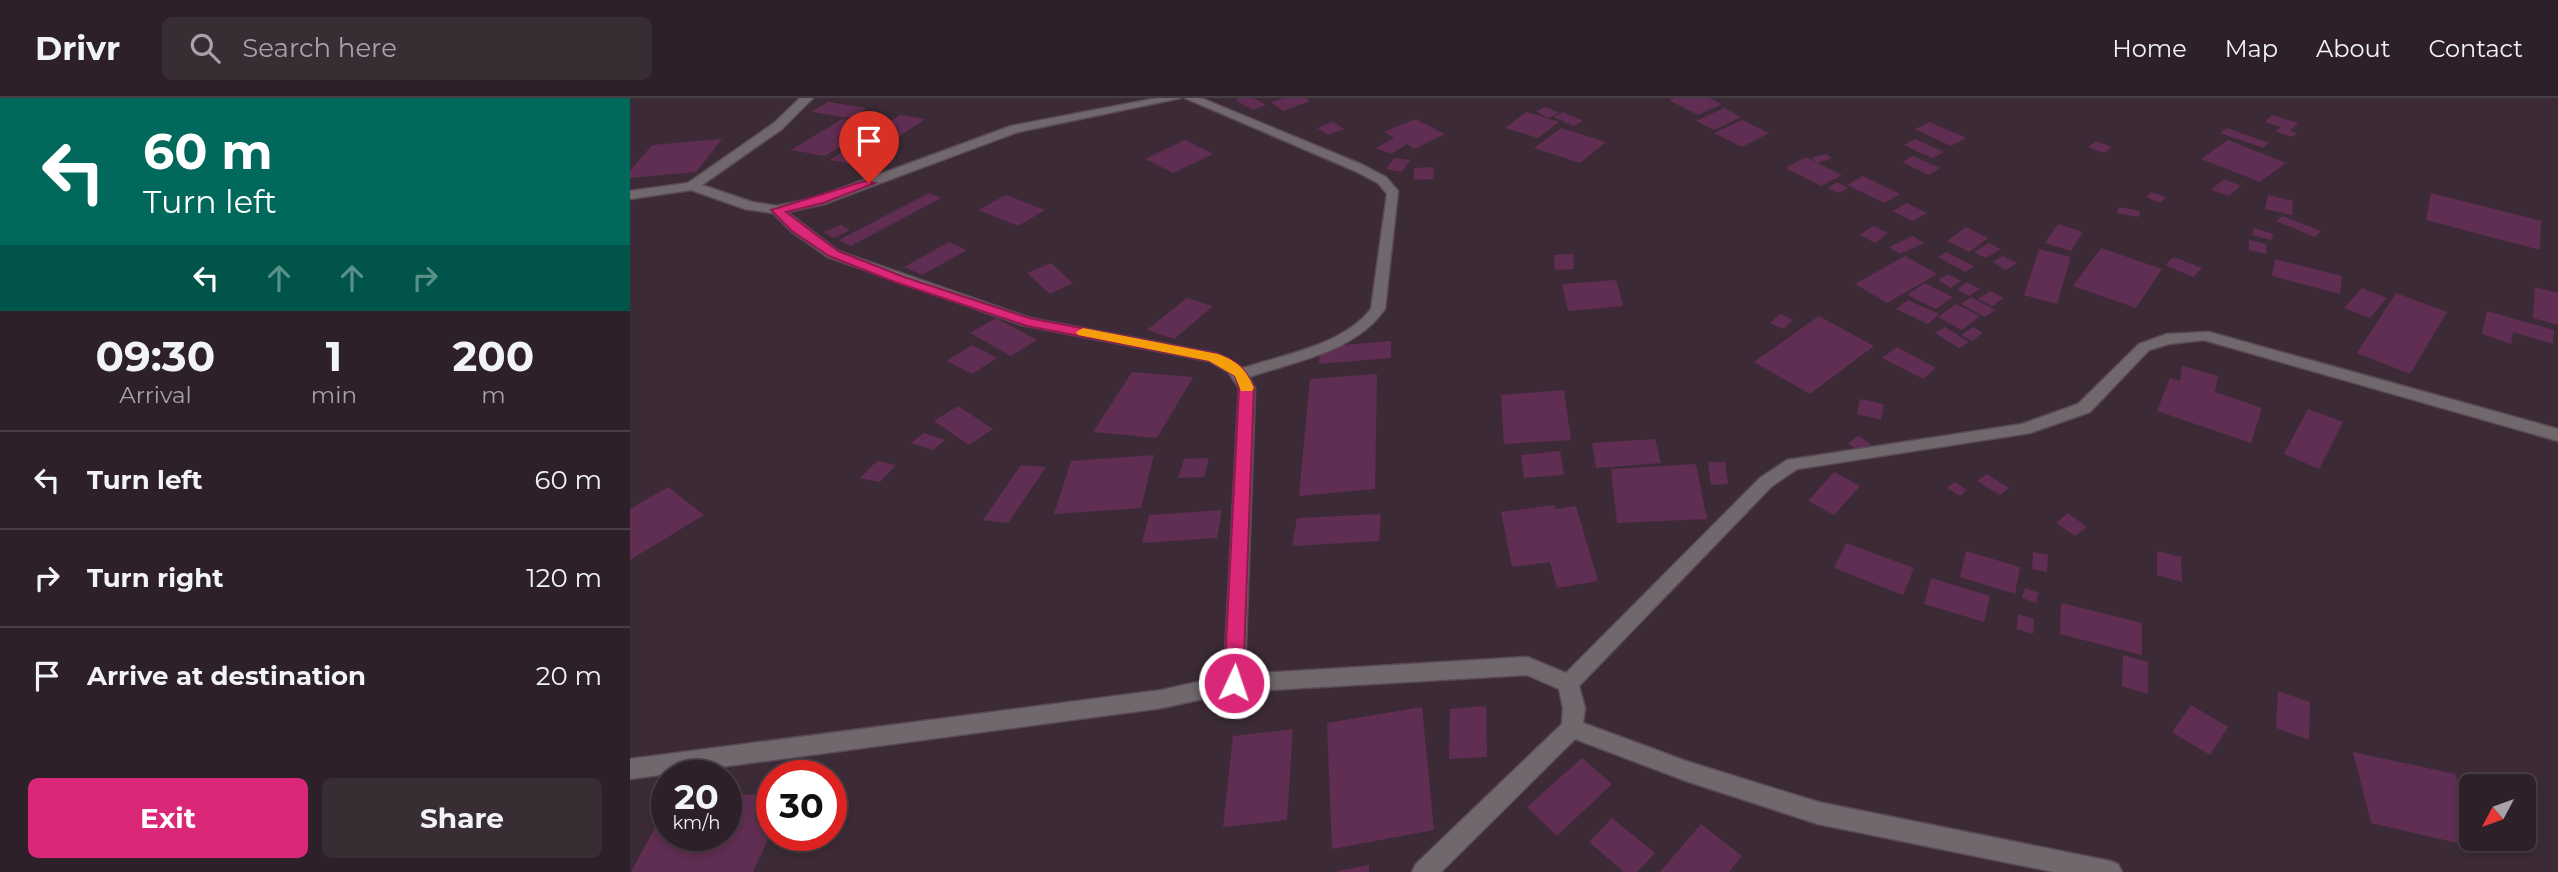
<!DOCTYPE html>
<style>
:root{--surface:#2d2028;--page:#392d34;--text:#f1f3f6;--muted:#a7a3a8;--line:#483e45;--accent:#db2777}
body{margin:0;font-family:Montserrat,sans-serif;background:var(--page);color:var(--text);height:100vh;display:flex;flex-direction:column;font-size:26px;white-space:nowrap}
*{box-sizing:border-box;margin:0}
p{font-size:23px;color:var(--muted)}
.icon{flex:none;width:38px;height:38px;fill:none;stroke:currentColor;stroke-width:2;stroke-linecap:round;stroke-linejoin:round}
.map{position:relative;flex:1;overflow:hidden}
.drawer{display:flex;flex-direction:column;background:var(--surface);width:630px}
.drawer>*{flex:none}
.guide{background:#00695c;color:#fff;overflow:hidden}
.needle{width:46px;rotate:229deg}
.controls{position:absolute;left:1829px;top:676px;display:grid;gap:14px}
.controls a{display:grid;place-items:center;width:77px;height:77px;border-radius:10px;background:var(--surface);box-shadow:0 4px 10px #0003,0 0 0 2px var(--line);font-size:35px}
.speed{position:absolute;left:21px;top:662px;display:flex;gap:14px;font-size:35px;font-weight:700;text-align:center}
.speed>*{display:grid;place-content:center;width:91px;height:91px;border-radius:50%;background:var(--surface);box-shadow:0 4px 10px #0003,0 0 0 2px var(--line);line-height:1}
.speed small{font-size:18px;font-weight:400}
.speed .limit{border:10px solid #d22;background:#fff;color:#111}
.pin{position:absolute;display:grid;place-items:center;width:60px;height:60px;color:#fff;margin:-72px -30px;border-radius:50% 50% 50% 0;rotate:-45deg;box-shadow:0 0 7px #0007}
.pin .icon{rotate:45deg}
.me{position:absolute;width:77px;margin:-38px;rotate:3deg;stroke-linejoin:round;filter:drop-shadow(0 0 5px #0008)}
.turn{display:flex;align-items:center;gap:24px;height:147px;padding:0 28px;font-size:32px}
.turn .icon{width:91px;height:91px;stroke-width:2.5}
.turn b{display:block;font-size:49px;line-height:60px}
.lanes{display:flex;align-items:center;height:66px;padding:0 28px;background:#0003;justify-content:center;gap:35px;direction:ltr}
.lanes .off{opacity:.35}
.eta{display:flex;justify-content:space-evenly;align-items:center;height:119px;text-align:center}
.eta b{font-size:42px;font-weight:700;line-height:49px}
.primary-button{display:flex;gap:14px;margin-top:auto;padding:14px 28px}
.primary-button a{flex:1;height:80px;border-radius:10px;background:var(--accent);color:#fff;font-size:28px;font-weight:700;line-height:80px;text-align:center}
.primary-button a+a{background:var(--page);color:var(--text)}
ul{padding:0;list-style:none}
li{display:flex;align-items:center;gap:21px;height:98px;padding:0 28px;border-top:2px solid var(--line)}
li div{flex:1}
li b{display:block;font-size:26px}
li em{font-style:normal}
header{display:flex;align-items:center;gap:42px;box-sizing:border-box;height:98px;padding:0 35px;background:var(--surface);border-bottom:2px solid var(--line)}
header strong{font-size:33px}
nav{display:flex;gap:38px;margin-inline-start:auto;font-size:24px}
.search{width:490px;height:63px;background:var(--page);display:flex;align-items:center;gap:18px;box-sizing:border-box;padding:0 24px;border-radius:10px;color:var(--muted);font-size:26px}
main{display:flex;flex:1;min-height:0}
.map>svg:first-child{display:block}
.building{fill:#602e52}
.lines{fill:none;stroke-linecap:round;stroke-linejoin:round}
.street-casing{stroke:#5a4a54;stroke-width:3}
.street{fill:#70686d;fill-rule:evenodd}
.route{fill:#db2777;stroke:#8e194d;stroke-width:2}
.slow{fill:#f59e0b}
</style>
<header>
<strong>Drivr</strong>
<div class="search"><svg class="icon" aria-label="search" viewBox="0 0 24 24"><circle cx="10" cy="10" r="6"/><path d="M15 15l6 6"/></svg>Search here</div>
<nav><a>Home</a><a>Map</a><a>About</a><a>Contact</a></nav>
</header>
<main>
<section class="drawer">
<div class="guide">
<div class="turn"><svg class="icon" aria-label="left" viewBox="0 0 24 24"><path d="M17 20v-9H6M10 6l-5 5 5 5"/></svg><div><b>60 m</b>Turn left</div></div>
<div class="lanes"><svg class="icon" aria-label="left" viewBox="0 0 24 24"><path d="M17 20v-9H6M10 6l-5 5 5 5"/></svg><svg class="icon off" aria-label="ahead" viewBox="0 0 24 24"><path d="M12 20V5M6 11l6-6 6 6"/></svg><svg class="icon off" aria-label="ahead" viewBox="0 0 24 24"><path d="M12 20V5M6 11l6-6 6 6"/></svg><svg class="icon off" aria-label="right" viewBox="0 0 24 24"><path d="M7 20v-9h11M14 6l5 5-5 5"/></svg></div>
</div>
<div class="eta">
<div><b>09:30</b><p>Arrival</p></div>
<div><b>1</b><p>min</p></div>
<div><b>200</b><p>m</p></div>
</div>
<ul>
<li><svg class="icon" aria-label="left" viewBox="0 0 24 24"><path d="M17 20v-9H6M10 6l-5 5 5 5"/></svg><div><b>Turn left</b></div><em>60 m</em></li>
<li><svg class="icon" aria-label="right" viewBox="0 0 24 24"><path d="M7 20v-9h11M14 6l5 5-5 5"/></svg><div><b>Turn right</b></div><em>120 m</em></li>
<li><svg class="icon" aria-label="arrive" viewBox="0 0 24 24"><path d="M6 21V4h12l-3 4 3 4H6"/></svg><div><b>Arrive at destination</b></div><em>20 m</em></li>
</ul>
<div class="primary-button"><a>Exit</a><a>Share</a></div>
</section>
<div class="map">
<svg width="1928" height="774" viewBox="0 0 1928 774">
<rect width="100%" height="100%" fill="#3c2b36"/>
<path class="building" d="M 611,0 L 623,0 L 636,7 L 623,12 L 605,2 Z
M 654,0 L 675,0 L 680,3 L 653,13 L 641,4 Z
M 1044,0 L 1079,0 L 1092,6 L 1068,17 L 1039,2 Z
M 198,4 L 237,10 L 220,20 L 181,14 Z
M 916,9 L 929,15 L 918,20 L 906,13 Z
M 1094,10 L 1111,19 L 1084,32 L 1066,23 Z
M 896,14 L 926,23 L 929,24 L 908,40 L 875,30 Z
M 933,14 L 953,23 L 943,28 L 924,19 Z
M 270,17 L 295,21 L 227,67 L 200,62 Z
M 1642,17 L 1668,25 L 1660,33 L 1667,35 L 1662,39 L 1645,33 L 1651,29 L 1635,24 Z
M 212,21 L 245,26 L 195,58 L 161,52 Z
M 785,21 L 815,36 L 784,51 L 777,46 L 761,56 L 746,50 L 764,40 L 754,34 Z
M 1112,22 L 1139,35 L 1112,49 L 1084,35 Z
M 703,24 L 714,31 L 698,37 L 687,30 Z
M 1300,24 L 1336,40 L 1321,48 L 1285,31 Z
M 931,30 L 976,44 L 950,65 L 904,50 Z
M 1597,30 L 1639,45 L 1633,50 L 1590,35 Z
M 92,41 L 66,74 L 0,80 L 0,73 L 22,47 Z
M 1285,41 L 1314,54 L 1302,60 L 1274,47 Z
M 555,42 L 583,56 L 543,75 L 515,61 Z
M 1598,42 L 1656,65 L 1630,84 L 1571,61 Z
M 1466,43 L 1482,49 L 1474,55 L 1458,49 Z
M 1196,56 L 1202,60 L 1187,65 L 1212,77 L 1191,88 L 1155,70 L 1176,59 L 1187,65 L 1181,60 Z
M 1283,58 L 1310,70 L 1299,77 L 1272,64 Z
M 764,60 L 780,62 L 772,74 L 756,71 Z
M 803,69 L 804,81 L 784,82 L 784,70 Z
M 1233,78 L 1270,96 L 1254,105 L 1217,87 Z
M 1594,81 L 1611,88 L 1599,98 L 1581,92 Z
M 1207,84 L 1218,90 L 1209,95 L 1198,90 Z
M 1521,94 L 1536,99 L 1531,105 L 1516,99 Z
M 299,95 L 311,100 L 221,148 L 209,142 Z
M 1801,95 L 1911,123 L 1910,152 L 1796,122 Z
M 376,97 L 415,112 L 388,128 L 348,112 Z
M 1638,97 L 1663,103 L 1662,117 L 1635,111 Z
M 1277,105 L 1297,115 L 1283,123 L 1263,113 Z
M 1489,109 L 1510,113 L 1509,119 L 1487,115 Z
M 1653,118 L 1691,133 L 1685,139 L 1646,123 Z
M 1428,126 L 1453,134 L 1441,153 L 1415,145 Z
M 211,127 L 220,132 L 203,140 L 194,134 Z
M 1243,128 L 1258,135 L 1245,145 L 1230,137 Z
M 1336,129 L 1358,140 L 1339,154 L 1317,143 Z
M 1624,130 L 1644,136 L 1641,142 L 1622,137 Z
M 1283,138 L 1294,145 L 1270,156 L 1259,149 Z
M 1619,142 L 1636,146 L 1637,156 L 1619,152 Z
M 319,144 L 337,152 L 292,177 L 274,169 Z
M 1359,145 L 1371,151 L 1356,160 L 1344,154 Z
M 1471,150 L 1532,171 L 1506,210 L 1443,188 Z
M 1409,151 L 1441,159 L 1427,206 L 1394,197 Z
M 1316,154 L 1344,168 L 1335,174 L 1308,159 Z
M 943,156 L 944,171 L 925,172 L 924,157 Z
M 1275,158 L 1307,176 L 1257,205 L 1225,186 Z
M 1373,158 L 1387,165 L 1376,172 L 1363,164 Z
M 1544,159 L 1572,170 L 1563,179 L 1535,167 Z
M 1645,161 L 1712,178 L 1710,196 L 1642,178 Z
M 421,165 L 443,185 L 420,196 L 397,175 Z
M 1318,176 L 1331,183 L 1321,190 L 1308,182 Z
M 986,182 L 993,208 L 938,213 L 932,186 Z
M 1337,184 L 1350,191 L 1339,198 L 1327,192 Z
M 1295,185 L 1323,199 L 1306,211 L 1277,197 Z
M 1905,189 L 1928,195 L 1928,227 L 1903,220 Z
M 1732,190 L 1757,200 L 1740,220 L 1714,210 Z
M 1360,193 L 1374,200 L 1362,208 L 1348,201 Z
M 1766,195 L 1817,214 L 1780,276 L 1727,255 Z
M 1341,199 L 1365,212 L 1355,219 L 1331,206 Z
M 557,200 L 583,208 L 544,241 L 517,232 Z
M 1278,202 L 1309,216 L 1298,226 L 1266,211 Z
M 1326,206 L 1350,218 L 1332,232 L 1308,219 Z
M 1857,213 L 1924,232 L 1923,246 L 1883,234 L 1881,246 L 1852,236 Z
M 1150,216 L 1163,222 L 1153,231 L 1140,225 Z
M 1189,218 L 1244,248 L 1180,296 L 1124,264 Z
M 366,220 L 407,242 L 381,258 L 340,235 Z
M 1315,229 L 1339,244 L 1329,250 L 1305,235 Z
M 1343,229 L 1353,235 L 1342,243 L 1331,237 Z
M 761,243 L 761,260 L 689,266 L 690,249 Z
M 342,247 L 367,260 L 342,276 L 317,263 Z
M 1267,249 L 1306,270 L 1293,281 L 1252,260 Z
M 1552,268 L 1588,278 L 1585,294 L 1632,310 L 1621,345 L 1527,313 L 1540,280 L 1550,283 Z
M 502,274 L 563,279 L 527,340 L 463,334 Z
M 747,276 L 745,391 L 669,398 L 680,281 Z
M 934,292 L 941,342 L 874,346 L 871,297 Z
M 1230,301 L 1254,306 L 1251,322 L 1227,316 Z
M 328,308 L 363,331 L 339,347 L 304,323 Z
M 1678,311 L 1713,324 L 1689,371 L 1654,356 Z
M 294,335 L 315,342 L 303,352 L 281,345 Z
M 1228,338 L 1241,346 L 1230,354 L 1218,345 Z
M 1025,341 L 1031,365 L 966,370 L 962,345 Z
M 930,353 L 934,377 L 894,380 L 891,357 Z
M 524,357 L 511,410 L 424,416 L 441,363 Z
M 579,360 L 574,379 L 548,380 L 554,361 Z
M 247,363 L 266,367 L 250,384 L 230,380 Z
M 1078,364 L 1095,364 L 1098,386 L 1081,387 Z
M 1066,366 L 1077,421 L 987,425 L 981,371 Z
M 391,367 L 416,369 L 378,425 L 353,422 Z
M 1204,374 L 1230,388 L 1204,417 L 1178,403 Z
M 1357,376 L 1379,390 L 1370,397 L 1347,383 Z
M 1325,384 L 1337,392 L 1330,398 L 1317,390 Z
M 38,389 L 74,417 L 0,462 L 0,411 Z
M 925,407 L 926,411 L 946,408 L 968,483 L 927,490 L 920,464 L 882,469 L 871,414 Z
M 592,412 L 587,440 L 512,445 L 519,417 Z
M 1438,415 L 1457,429 L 1445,438 L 1426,425 Z
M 751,416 L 749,443 L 662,448 L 667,420 Z
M 1216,445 L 1284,470 L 1273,497 L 1204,470 Z
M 1336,453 L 1390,469 L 1385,496 L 1330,479 Z
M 1527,453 L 1551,459 L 1552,484 L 1527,477 Z
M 1403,454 L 1418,457 L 1417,474 L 1402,471 Z
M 1301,480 L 1360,498 L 1354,524 L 1294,506 Z
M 1395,490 L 1409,495 L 1406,505 L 1392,500 Z
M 1431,505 L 1512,525 L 1512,557 L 1430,536 Z
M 1388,516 L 1404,521 L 1403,536 L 1387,531 Z
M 1493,557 L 1518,564 L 1518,596 L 1492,588 Z
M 1648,593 L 1680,604 L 1679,642 L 1646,630 Z
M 1561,607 L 1598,629 L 1580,657 L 1542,634 Z
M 856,608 L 857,659 L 819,661 L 820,611 Z
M 792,609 L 804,732 L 702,751 L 697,625 Z
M 663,631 L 657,722 L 593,729 L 603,638 Z
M 1723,654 L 1825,676 L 1841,726 L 1841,740 L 1846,740 L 1849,750 L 1741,725 Z
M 952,660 L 982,686 L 927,738 L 897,709 Z
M 142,695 L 142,732 L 123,774 L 1,774 L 37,708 L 37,737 L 96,737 L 96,698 Z
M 982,720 L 1025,755 L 1007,774 L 994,774 L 959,744 Z
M 1071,726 L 1112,758 L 1099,774 L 1030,774 Z
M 739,767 L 739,774 L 708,774 L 708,773 Z"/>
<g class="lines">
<defs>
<path id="street" d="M 170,0 L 183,0 L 152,31 L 72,87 L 122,104 L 147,108 L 185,100 L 381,28 L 527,0 L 551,0 L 388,34 L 194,106 L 157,114 L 208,153 L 400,220 L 588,256 L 613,270 C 655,256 712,248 741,211 L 757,96 L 748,85 L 725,73 L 555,0 L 571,0 L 733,67 L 756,79 L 768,93 L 755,211 C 725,254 666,263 619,279 L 625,290 L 615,576 L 897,559 L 936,575 L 1130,380 L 1157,362 L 1392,326 L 1448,306 L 1509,246 L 1537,236 L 1579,234 L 1928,331 L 1928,343 L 1574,242 L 1539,246 L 1519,252 L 1460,314 L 1400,335 L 1167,371 L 1142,388 L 949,588 L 955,610 L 953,625 L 1056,663 L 1188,704 L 1480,763 L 1488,766 L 1492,774 L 1424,774 L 1188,726 L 1056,683 L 945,641 L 811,774 L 782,774 L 786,766 L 932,626 L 933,610 L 929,591 L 897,577 L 604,594 L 532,610 L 0,681 L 0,661 L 532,592 L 594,578 L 609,290 L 598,274 L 579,263 L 392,227 L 198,159 L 161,133 L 143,115 L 115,111 L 61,92 L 0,101 L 0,93 L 58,85 L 144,25 Z"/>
</defs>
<use href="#street" class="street-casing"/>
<use href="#street" class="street"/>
</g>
<path class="route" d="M 235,83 L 245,85 L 193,105 L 156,114 L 208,153 L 274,179 L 399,220 L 588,256 C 607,263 616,271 624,290 L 613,585 L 610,591 L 597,591 L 594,585 L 609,290 L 605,278 L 580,263 L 397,228 L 265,184 L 199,158 L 162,133 L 141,112 Z"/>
<path class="slow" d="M 453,230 L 588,256 C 607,263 616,271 624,290 L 622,293 L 611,293 L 605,278 L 579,263 L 448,237 L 446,234 Z"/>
</svg>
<div class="controls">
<a><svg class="needle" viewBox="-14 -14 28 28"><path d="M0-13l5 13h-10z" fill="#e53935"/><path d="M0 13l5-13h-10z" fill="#a7a3a8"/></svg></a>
</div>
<div class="speed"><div>20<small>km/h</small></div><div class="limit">30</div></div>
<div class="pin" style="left:239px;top:85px;background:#d93025"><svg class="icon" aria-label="arrive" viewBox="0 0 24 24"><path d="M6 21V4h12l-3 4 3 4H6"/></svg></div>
<svg class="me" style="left:604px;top:585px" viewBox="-20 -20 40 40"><circle r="17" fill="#db2777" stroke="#fff" stroke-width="3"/><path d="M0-11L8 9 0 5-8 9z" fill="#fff"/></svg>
</div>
</main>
